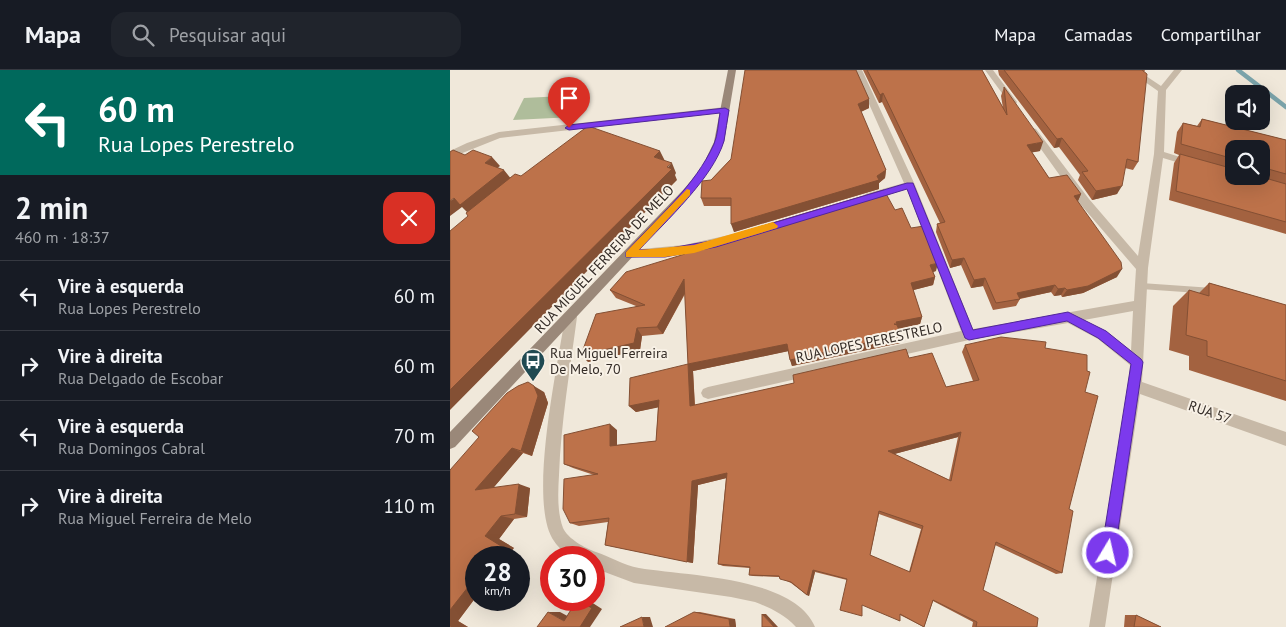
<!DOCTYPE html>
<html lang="pt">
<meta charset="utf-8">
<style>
:root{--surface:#171b24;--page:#20242c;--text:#f1f3f6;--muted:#9ea1a6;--line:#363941}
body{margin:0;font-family:"PT Sans",sans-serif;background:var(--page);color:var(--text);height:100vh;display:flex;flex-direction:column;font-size:19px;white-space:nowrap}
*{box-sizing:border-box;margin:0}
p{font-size:16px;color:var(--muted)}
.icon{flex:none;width:28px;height:28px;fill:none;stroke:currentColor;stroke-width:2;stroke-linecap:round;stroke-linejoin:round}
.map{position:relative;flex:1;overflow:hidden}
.details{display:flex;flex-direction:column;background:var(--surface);width:450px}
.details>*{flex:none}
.top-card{background:#00695c;color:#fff;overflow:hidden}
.fabs{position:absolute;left:775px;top:15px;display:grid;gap:10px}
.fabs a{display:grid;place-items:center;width:45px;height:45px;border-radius:10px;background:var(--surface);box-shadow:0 5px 20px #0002;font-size:25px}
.speed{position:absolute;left:15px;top:476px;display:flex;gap:10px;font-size:25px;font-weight:700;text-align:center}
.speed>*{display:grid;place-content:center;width:65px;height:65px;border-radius:50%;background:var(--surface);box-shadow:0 5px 20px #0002;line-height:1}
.speed small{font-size:12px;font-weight:400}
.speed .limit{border:8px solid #d22;background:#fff;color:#111}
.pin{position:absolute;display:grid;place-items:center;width:42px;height:42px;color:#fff;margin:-51px -21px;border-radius:50% 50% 50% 0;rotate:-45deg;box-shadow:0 0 5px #0007}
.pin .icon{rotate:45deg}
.me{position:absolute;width:55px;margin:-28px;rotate:9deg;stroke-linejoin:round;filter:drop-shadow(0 0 4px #0008)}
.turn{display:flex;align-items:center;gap:18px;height:105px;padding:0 15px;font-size:22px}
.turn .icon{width:65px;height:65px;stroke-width:2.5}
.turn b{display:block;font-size:35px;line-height:42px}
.round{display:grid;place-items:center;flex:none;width:52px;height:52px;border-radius:15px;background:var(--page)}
.head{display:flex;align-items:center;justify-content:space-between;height:85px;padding:0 15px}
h1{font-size:30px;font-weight:800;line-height:38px}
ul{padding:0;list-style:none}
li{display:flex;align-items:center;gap:15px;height:70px;padding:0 15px;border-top:1px solid var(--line)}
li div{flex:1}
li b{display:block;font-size:19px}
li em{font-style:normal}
header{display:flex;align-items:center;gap:30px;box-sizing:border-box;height:70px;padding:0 25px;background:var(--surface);border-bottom:1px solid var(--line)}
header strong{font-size:24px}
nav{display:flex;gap:28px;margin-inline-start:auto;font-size:18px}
.search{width:350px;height:45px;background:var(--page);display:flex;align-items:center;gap:12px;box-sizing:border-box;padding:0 18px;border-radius:15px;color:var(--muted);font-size:19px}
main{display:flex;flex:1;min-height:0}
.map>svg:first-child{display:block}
.green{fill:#afbd9b}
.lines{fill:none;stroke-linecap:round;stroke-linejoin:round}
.stream{stroke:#7ba4ab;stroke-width:4.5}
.service{fill:#c7b9a7;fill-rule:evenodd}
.minor{fill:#c7b9a7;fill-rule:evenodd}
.secondary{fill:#9a8879;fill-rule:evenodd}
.wall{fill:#a36240;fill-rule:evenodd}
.shaded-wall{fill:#845034}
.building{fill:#bd724a;stroke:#845034;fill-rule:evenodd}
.route{fill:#7c3aed;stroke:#51269a}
.slow{fill:#f59e0b}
.labels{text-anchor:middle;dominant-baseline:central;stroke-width:4;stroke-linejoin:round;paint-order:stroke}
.street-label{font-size:14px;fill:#342c27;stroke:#f8f1e6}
.poi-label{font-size:14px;fill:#342c27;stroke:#f8f1e6;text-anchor:start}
</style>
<header>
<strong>Mapa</strong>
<div class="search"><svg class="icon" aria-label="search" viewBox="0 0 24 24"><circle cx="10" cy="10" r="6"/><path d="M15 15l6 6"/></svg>Pesquisar aqui</div>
<nav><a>Mapa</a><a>Camadas</a><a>Compartilhar</a></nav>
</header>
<main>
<section class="details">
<div class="top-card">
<div class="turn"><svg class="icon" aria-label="left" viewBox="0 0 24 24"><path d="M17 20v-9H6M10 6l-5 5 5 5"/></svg><div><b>60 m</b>Rua Lopes Perestrelo</div></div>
</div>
<div class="head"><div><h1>2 min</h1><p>460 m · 18:37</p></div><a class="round" style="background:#d93025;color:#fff"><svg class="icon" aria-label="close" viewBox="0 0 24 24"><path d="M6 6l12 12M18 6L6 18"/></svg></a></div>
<ul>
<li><svg class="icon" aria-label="left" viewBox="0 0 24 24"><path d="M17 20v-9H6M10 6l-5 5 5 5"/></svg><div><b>Vire à esquerda</b><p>Rua Lopes Perestrelo</p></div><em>60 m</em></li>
<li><svg class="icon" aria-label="right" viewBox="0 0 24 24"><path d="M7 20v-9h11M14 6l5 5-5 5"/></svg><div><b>Vire à direita</b><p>Rua Delgado de Escobar</p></div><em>60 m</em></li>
<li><svg class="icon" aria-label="left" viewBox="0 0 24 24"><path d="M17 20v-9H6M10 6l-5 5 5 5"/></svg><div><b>Vire à esquerda</b><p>Rua Domingos Cabral</p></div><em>70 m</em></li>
<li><svg class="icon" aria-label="right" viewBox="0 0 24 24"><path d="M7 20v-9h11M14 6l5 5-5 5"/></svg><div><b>Vire à direita</b><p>Rua Miguel Ferreira de Melo</p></div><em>110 m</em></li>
</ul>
</section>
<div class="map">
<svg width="836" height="557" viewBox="0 0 836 557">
<rect width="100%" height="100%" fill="#f0e8da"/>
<path class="green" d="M 133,25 L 124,47 L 63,50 L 74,28 Z"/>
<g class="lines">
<path class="stream" d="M 788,0 L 836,37"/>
<path class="service" d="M 691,213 L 763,218 L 767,221 L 763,224 L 691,219 L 687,216 Z"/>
<path class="minor" d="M 404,0 L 412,0 L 465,115 L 523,259 L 684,231 L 686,199 L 631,135 L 578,61 L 583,58 L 586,59 L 639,129 L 688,186 L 704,84 L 708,21 L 678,0 L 687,0 L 711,16 L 724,0 L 732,0 L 716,20 L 714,82 L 746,92 L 748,94 L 743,97 L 713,88 L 698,198 L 692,312 L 836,362 L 836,376 L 690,324 L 655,557 L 639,557 L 678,316 L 680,295 L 648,269 L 618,253 L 519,270 L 258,329 L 253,327 L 251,323 L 253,319 L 258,317 L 511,261 L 457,119 L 419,131 L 414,127 L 415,124 L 454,113 ZM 683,241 L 681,281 L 656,261 L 634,250 Z
M 535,0 L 543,0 L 567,32 L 566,34 L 560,34 Z
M 275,37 L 279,40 L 278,42 L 50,68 L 0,88 L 0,81 L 17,73 L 49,62 Z
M 288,163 L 292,164 L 293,167 L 292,170 L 234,183 L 180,188 L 174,184 L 180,180 L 234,175 Z
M 121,242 L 125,243 L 127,247 C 120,300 111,352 109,405 C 108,422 107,442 113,458 C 118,469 135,478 146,482 C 161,487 173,495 189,498 C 235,506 344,506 365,557 L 346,557 C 334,544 320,538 305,532 L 281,527 L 184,513 L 144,498 L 144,488 C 127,488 114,486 104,471 C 77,433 108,295 115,247 L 117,243 Z"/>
<path class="secondary" d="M 278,0 L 286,0 L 274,72 L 258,102 L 242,123 L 5,377 L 0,379 L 0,362 L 234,119 L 251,99 L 264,72 Z"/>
</g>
<path class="wall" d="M 413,0 L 532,0 L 553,38 L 551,26 L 554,17 L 590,81 L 582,82 L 599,108 L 631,124 L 628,131 L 667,207 L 633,223 L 612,227 L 611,225 L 604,226 L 601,222 L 570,229 L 566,236 L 543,240 L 533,216 L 521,218 L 511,195 L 500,198 L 486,162 L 487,154 L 490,153 L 432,32 L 429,33 Z
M 548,0 L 695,0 L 694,2 L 688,92 L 683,100 L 675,98 L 667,124 L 642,130 L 628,110 L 630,105 L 609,77 L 604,78 L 549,5 Z
M 419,29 L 419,38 L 411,42 L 436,100 L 435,108 L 429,113 L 429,119 L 284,162 L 281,136 L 254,136 L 251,128 L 261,110 L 281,89 Z
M 752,49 L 836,70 L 836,164 L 719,130 L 724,93 L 729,85 L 724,83 L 727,62 L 733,53 L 747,56 ZM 784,79 L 811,79 L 811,106 L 784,106 Z
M 445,140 L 461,158 L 486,201 L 483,202 L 485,207 L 483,215 L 463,220 L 472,247 L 470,254 L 449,259 L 451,265 L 450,273 L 342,296 L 338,281 L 243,301 L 245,335 L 459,288 L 496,317 L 523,311 L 512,282 L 515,275 L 595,278 L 635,322 L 619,439 L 612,503 L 606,504 L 545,475 L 533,520 L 587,557 L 522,557 L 523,552 L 483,531 L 474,557 L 450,545 L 397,510 L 365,502 L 359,526 L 357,525 L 341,513 L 329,507 L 303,506 L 299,505 L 300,498 L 273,496 L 268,494 L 276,408 L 248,415 L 243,493 L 155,475 L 158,452 L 129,456 L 120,453 L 144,405 L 123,398 L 114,394 L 167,360 L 167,375 L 206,371 L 208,337 L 186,342 L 179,336 L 238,294 L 235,224 L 213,264 L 192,266 L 190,280 L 138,292 L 186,236 L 166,228 L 160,220 ZM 508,367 L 499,410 L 444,384 ZM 429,444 L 471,459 L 459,502 L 420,485 Z
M 759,213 L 836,235 L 836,331 L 739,300 L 739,286 L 719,280 L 723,236 L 739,220 L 749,223 Z
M 94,322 L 98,333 L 82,386 L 73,383 L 44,417 L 80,418 L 77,447 L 64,449 L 49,469 L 64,478 L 26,488 L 26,527 L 8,551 L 18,557 L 0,557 L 0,400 Z
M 244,542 L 250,542 L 285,549 L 286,557 Z
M 675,545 L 686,545 L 711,557 L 674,557 Z"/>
<path class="shaded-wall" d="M 433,23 L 432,32 L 429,33 L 430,25 Z
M 419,29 L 419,38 L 408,43 L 408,34 Z
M 612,68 L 609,77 L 604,78 L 607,69 Z
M 593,72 L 590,81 L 574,84 L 577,75 Z
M 210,81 L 215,91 L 204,87 Z
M 42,87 L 50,96 L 42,102 L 35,93 Z
M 222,93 L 226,103 L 225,105 L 227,110 L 0,340 L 0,320 Z
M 54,100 L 62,110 L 19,144 L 12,137 L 0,146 L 0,131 Z
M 436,100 L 435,108 L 429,113 L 429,119 L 284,162 L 281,154 L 427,106 Z
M 672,116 L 667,124 L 642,130 L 646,121 Z
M 631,124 L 627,133 L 624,126 Z
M 514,188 L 511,195 L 500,198 L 502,190 Z
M 488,193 L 486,201 L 479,203 L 480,195 Z
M 672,199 L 667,207 L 633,223 L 612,227 L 617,220 Z
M 485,207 L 483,215 L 460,221 L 461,213 Z
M 535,208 L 533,216 L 521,218 L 524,210 Z
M 234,209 L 238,217 L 213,264 L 207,257 Z
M 605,215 L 601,222 L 563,230 L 567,223 Z
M 615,218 L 611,225 L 604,226 L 608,219 Z
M 472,247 L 470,254 L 447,259 L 446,252 Z
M 187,258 L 192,266 L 190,280 L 138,292 L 131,285 Z
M 451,265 L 450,273 L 342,296 L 340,290 Z
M 337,274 L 339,281 L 243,301 L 245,342 L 240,336 L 238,294 Z
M 84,316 L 94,322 L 98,333 L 82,386 L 71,381 Z
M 209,330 L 215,336 L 186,342 L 179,336 Z
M 160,354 L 167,360 L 167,381 L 160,376 Z
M 511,362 L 508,367 L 437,386 L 438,381 Z
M 62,378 L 73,383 L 38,424 L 25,420 Z
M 277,403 L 281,407 L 248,415 L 243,493 L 237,492 L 242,411 Z
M 69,414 L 80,418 L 77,447 L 65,444 Z
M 51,446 L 64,449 L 49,469 L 64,478 L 57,488 L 42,488 L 35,466 Z
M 363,500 L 365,502 L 359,526 L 357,525 Z
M 26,507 L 26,527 L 8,551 L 18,557 L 1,557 L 0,556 L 0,540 Z
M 128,530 L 138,530 L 152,539 L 140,557 L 130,557 Z
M 98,542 L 110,542 L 125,550 L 114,551 Z
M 312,544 L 316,544 L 328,557 L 324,557 Z
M 192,547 L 200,547 L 203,557 L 194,557 Z
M 279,549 L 285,549 L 286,557 L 280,557 Z"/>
<path class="building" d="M 295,0 L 406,0 L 419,29 L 408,34 L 436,100 L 427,106 L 429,110 L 281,154 L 281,128 L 251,128 L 252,111 L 261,110 L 281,89 Z
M 417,0 L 532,0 L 557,45 L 554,17 L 593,72 L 577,75 L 599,108 L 617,105 L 631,124 L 624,126 L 671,192 L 672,199 L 638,216 L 617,220 L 615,218 L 608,219 L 605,215 L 567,223 L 570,229 L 546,233 L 535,208 L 524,210 L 514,188 L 502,190 L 487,154 L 495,152 L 433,23 L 430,25 Z
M 554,0 L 692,0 L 697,4 L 688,92 L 677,89 L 672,116 L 646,121 L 632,102 L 638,101 L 612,68 L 607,69 Z
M 752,49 L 836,70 L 836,104 L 811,97 L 811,79 L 784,79 L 784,89 L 731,74 L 733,53 L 750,57 Z
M 138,56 L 210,81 L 204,87 L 222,93 L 217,97 L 222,99 L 0,320 L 0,161 L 18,146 L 16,143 L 65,104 L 71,106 Z
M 3,80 L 15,85 L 23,80 L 42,87 L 35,93 L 54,100 L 10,135 L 4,128 L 0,131 L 0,82 Z
M 730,84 L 784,99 L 784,106 L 808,106 L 836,114 L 836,152 L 726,121 Z
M 434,120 L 445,140 L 452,138 L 461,158 L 474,156 L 488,193 L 480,195 L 485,207 L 461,213 L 472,247 L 446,252 L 447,254 L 444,254 L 447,255 L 451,265 L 340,290 L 337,274 L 238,294 L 240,336 L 344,313 L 343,305 L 456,279 L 459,288 L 482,283 L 496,317 L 529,310 L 515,275 L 551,267 L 596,272 L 595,278 L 637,285 L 637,301 L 640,302 L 635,322 L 648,326 L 619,439 L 623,441 L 612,503 L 546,472 L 533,520 L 588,548 L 587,557 L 526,557 L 527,552 L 483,530 L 474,557 L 450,544 L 450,551 L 412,535 L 412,546 L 390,540 L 397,509 L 363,500 L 357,525 L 341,512 L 330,509 L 329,506 L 299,505 L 300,497 L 268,494 L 277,403 L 242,411 L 237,492 L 155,475 L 159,448 L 120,453 L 113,439 L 114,409 L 148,404 L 114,394 L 114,365 L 160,354 L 160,376 L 206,371 L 209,330 L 179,336 L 180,308 L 238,294 L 234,209 L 207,257 L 187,258 L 184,273 L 131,285 L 146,244 L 195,235 L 160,220 L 176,202 L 235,184 L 235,182 L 272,173 L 272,169 L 282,167 L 282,165 ZM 511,362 L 501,411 L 438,381 ZM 429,441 L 473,456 L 460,502 L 420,485 Z
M 759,213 L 836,235 L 836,311 L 757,286 L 757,271 L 736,265 L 739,220 L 759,226 Z
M 78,312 L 84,316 L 88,326 L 71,381 L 62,378 L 25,420 L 69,414 L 65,444 L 51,446 L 35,466 L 51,476 L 42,488 L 26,488 L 26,507 L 0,540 L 0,400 L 29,367 L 22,361 L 57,323 L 68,316 Z
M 127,530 L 142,538 L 130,557 L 87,557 L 98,542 L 114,551 Z
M 244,542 L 279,549 L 280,557 L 215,557 Z
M 312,544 L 324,557 L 312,557 Z
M 686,545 L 711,557 L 684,557 Z
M 192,547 L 194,557 L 170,557 Z"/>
<path class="route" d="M 275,38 L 279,40 C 277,50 276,61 274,71 C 263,108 216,151 189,180 L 215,179 L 266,170 L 457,113 L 463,113 L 523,260 L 618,242 L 656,261 L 691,289 L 693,292 L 664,488 L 658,490 L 653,488 L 651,483 L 681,294 L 648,268 L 617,251 L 519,270 L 515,268 L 457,119 L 266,177 L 215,187 L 176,187 L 176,182 C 207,148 245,116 264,74 C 268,65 268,53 270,43 L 119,60 L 115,58 L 119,55 Z"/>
<path class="slow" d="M 237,119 L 240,120 L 240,125 L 189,180 L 244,175 L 323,152 L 328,156 L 327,158 L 244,183 L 215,187 L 176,187 L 176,182 Z"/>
<defs>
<symbol id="bus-pin" viewBox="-11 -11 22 30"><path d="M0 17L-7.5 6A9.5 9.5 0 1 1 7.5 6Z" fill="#204a52" stroke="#f8f1e6"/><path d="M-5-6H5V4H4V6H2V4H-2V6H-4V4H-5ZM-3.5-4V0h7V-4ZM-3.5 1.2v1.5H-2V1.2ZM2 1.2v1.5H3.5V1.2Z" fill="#fff"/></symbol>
</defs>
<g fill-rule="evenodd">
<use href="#bus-pin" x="69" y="277" width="28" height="38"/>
</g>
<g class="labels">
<g class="street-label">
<text transform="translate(154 189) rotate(-47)">RUA MIGUEL FERREIRA DE MELO</text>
<text transform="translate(419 272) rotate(-12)">RUA LOPES PERESTRELO</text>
<text transform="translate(760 342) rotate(19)">RUA 57</text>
</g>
<g class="poi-label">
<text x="100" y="283">Rua Miguel Ferreira<tspan x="100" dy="16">De Melo, 70</tspan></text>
</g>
</g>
</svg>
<div class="fabs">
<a><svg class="icon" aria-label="sound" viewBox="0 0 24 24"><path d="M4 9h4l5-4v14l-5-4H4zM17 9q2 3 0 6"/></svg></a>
<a><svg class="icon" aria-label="search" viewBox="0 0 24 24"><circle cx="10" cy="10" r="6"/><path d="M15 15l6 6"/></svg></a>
</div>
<div class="speed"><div>28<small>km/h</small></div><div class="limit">30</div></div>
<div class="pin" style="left:119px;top:58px;background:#d93025"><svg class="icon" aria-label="arrive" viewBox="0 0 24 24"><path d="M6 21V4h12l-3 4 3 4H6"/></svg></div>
<svg class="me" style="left:658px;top:483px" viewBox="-20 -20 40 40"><circle r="17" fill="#7c3aed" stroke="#fff" stroke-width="3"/><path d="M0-11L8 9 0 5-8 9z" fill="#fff"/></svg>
</div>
</main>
